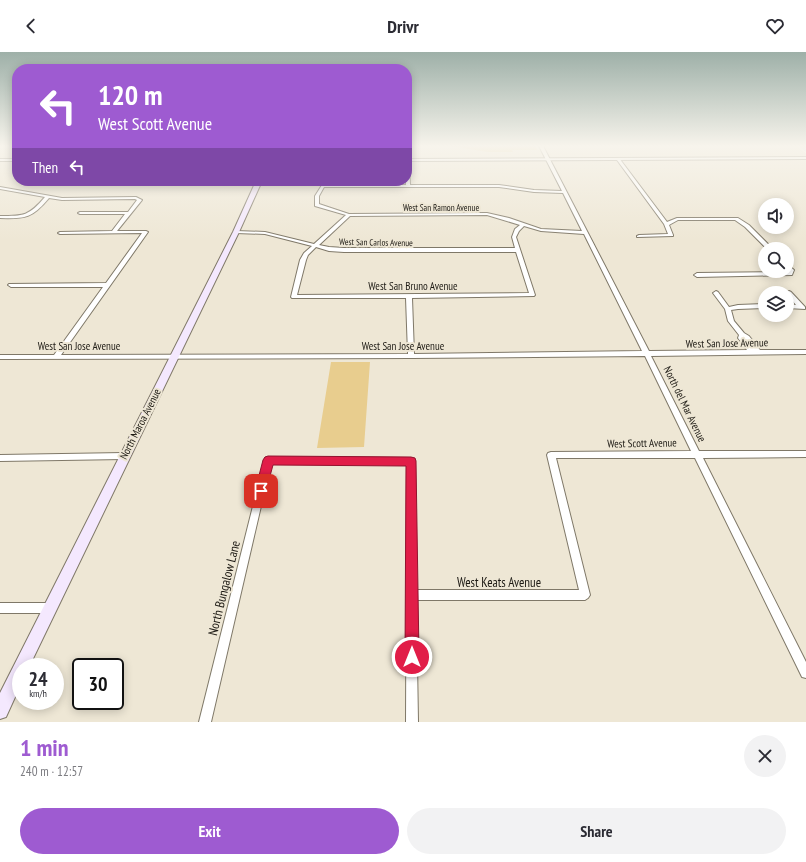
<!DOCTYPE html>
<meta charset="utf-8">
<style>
:root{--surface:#fff;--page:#f2f2f3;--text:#2b2b33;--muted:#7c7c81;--accent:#9e5bd1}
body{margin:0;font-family:"PT Sans Narrow",sans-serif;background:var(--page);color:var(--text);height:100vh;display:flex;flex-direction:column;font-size:15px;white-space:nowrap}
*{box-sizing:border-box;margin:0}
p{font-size:13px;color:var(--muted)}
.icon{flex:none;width:22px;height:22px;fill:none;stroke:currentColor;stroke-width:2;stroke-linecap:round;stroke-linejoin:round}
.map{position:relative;height:670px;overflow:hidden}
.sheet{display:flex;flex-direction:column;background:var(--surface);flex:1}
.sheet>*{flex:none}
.guide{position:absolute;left:12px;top:12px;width:400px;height:122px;border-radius:16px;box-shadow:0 2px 10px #0003;background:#9e5bd1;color:#fff;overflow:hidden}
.fabs{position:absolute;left:758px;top:146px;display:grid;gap:8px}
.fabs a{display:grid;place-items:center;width:36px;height:36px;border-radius:50%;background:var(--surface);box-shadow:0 2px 10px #0003;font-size:20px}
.speed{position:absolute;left:12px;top:606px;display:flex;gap:8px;font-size:20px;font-weight:700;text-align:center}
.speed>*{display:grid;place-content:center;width:52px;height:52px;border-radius:50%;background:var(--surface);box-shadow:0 2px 10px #0003;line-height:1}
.speed small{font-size:10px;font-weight:400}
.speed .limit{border:2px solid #111;border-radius:6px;background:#fff;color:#111}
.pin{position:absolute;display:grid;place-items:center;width:34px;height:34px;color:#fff;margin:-17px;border-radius:8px;box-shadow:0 2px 6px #0006}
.me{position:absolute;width:44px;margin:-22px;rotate:0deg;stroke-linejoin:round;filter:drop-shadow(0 0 3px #0008)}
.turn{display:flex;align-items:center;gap:14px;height:84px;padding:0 20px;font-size:18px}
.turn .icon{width:52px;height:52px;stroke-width:2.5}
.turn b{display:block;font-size:28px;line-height:34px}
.then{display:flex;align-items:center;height:38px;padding:0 20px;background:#0003;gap:8px;font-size:15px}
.round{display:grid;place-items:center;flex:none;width:42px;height:42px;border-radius:21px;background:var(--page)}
.summary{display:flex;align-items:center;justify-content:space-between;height:68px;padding:0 20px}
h1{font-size:24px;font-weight:700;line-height:30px;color:var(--accent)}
.primary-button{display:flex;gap:8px;margin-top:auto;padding:8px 20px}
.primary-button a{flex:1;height:46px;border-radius:24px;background:var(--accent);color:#fff;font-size:16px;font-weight:700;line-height:46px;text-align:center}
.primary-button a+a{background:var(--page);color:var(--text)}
header{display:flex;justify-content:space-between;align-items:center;height:52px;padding:0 20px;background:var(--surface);font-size:18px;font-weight:700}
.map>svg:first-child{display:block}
.green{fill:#e8cd8e}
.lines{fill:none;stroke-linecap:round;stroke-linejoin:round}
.minor-casing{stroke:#7f7868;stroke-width:2}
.tertiary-casing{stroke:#7f7868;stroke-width:2}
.secondary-casing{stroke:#7f7868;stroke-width:2}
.primary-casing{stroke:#fff;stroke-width:2}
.minor{fill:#fff;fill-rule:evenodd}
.tertiary{fill:#fff;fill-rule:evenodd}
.secondary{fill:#f4e8fe;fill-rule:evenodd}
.primary{fill:#e8d1fd;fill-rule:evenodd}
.route{fill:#e11d48;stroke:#92132f}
.labels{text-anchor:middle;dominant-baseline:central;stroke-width:4;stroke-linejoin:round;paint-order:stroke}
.far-street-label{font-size:9px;fill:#1e1b15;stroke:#eee7d5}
.street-label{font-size:11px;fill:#1e1b15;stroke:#eee7d5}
.near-street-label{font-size:13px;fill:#1e1b15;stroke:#eee7d5}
</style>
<header><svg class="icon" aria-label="back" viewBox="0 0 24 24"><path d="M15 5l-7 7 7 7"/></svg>Drivr<svg class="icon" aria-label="heart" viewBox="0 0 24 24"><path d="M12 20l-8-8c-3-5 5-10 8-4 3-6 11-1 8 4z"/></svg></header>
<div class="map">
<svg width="806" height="670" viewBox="0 0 806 670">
<rect width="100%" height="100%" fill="#eee7d5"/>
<path class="green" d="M 450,94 L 535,94 L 537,98 L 512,98 L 513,100 L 488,100 Z
M 331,310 L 370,310 L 364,395 L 317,396 Z"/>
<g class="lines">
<defs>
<path id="minor" d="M 539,94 L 543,94 L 649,299 L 747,298 L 738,286 L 739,283 L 728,269 L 725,257 L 713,241 L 716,239 L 718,240 L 729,255 L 738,253 L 765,252 L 765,256 L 738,257 L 731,258 L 734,269 L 744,281 L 749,284 L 760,298 L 806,298 L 806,302 L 651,304 L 699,399 L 806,399 L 806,405 L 703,406 L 806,610 L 806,626 L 802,625 L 695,406 L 556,406 L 590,543 L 588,546 L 585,548 L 416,548 L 418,670 L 406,670 L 407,412 L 271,411 L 211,670 L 199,670 L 265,406 L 268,405 L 411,406 L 414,407 L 415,409 L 416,538 L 579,538 L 547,403 L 548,401 L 551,400 L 691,399 L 645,304 L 411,306 L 0,307 L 0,303 L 54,303 L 103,235 L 11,235 L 8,233 L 9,232 L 106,231 L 142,181 L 60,182 L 58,181 L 60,180 L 112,179 L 125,162 L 80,162 L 78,161 L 80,160 L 128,160 L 137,148 L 135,147 L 62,148 L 49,146 C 32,166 26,167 0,166 L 0,164 C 24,164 29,164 45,145 L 0,137 L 0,135 L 62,146 L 136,145 L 142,148 L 117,179 L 146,179 L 148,180 L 61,303 L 408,302 L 406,246 L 292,246 L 291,245 L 300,208 L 304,201 L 312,194 L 265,182 L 236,181 L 234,180 L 236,179 L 265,180 L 314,192 L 346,163 L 315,154 L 315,144 L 322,133 L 406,133 L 406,129 L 407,129 L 407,107 L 409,108 L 410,133 L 499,133 L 534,138 L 562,139 ZM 324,135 L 499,135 L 534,140 L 563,141 L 582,179 L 541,177 L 509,166 L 487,161 L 349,162 L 319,152 L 319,144 ZM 487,163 L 520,173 L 515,177 L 512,185 L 515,196 L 344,196 L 329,195 L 319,193 L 350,164 ZM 524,174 L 541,179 L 584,182 L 642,299 L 414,302 L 412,246 L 534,244 L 535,243 L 516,185 L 519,179 ZM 316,195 L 329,199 L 344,200 L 516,200 L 529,241 L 297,243 L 306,208 L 308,203 Z
M 617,106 L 619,106 L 667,170 L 677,166 L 738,166 L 749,173 L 773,197 L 767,197 L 745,175 L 735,168 L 678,168 L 669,173 L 673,183 L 673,184 L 637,185 L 637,184 L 639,183 L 668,182 L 664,172 L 617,108 Z
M 787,212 L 794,218 L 792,223 L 697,225 L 694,223 L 697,221 L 788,220 Z
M 789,239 L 791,240 L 805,255 L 805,257 L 787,256 L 787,252 L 796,253 L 786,241 Z
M 124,401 L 127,402 L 128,404 L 127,406 L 124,407 L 0,409 L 0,403 Z
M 0,551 L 50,551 L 54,552 L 55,556 L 54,560 L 50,561 L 0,561 Z"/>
<path id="tertiary" d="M 806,105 L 806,107 L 407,109 L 407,107 Z
M 0,107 L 17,107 L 17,109 L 0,109 Z"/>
<path id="secondary" d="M 256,129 L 262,129 L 239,180 L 29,615 L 21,615 L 21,632 L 6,665 L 0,667 L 0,641 L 233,180 Z"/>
<path id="primary" d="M 798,94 L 806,94 L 806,100 Z"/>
</defs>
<use href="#minor" class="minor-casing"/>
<use href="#tertiary" class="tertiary-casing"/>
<use href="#secondary" class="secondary-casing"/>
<use href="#primary" class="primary-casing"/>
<use href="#minor" class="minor"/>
<use href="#tertiary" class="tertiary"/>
<use href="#secondary" class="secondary"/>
<use href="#primary" class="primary"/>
</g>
<linearGradient id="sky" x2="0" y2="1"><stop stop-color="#9eb0a8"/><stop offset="0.5" stop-color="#f7f4ec"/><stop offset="1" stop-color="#f7f4ec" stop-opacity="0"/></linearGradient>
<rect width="806" height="188" fill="url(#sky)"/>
<path class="route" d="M 268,404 L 411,405 L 415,406 L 416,409 L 419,605 L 417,610 L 412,612 L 407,610 L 405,605 L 406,414 L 273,413 L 266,439 L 265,443 L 261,444 L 257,443 L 255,439 L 263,408 L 265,405 Z"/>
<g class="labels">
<g class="far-street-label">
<text x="441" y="155">West San Ramon Avenue</text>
<text transform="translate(376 190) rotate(1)">West San Carlos Avenue</text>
</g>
<g class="street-label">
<text x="413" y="234">West San Bruno Avenue</text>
<text transform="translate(727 291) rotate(-1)">West San Jose Avenue</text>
<text x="79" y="294">West San Jose Avenue</text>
<text x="403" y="294">West San Jose Avenue</text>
<text transform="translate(685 352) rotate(64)">North del Mar Avenue</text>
<text transform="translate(140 372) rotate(-63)">North Maroa Avenue</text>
<text transform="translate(642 391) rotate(-1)">West Scott Avenue</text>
</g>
<g class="near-street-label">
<text x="499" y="530">West Keats Avenue</text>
<text transform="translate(224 536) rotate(-76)">North Bungalow Lane</text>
</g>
</g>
</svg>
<div class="fabs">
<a><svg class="icon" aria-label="sound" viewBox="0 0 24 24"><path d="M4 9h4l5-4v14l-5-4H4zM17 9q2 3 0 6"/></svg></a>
<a><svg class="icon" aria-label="search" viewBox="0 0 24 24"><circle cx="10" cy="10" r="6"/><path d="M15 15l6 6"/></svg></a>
<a><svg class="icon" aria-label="layers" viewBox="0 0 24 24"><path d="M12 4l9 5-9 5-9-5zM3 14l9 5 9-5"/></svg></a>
</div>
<div class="speed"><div>24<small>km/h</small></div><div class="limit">30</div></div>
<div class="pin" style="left:261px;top:439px;background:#d93025"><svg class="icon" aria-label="arrive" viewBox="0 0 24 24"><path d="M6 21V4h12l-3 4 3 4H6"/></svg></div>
<svg class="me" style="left:412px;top:605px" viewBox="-20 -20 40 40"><circle r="17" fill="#e11d48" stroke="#fff" stroke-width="3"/><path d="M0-11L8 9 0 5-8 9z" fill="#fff"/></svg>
<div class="guide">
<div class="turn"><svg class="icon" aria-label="left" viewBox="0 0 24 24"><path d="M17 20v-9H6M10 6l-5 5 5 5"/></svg><div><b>120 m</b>West Scott Avenue</div></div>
<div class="then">Then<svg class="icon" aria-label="left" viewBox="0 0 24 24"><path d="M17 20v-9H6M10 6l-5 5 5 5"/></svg></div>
</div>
</div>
<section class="sheet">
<div class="summary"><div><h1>1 min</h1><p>240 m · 12:57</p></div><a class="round"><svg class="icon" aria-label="close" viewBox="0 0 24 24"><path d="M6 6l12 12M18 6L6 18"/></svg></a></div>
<div class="primary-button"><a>Exit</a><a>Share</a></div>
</section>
